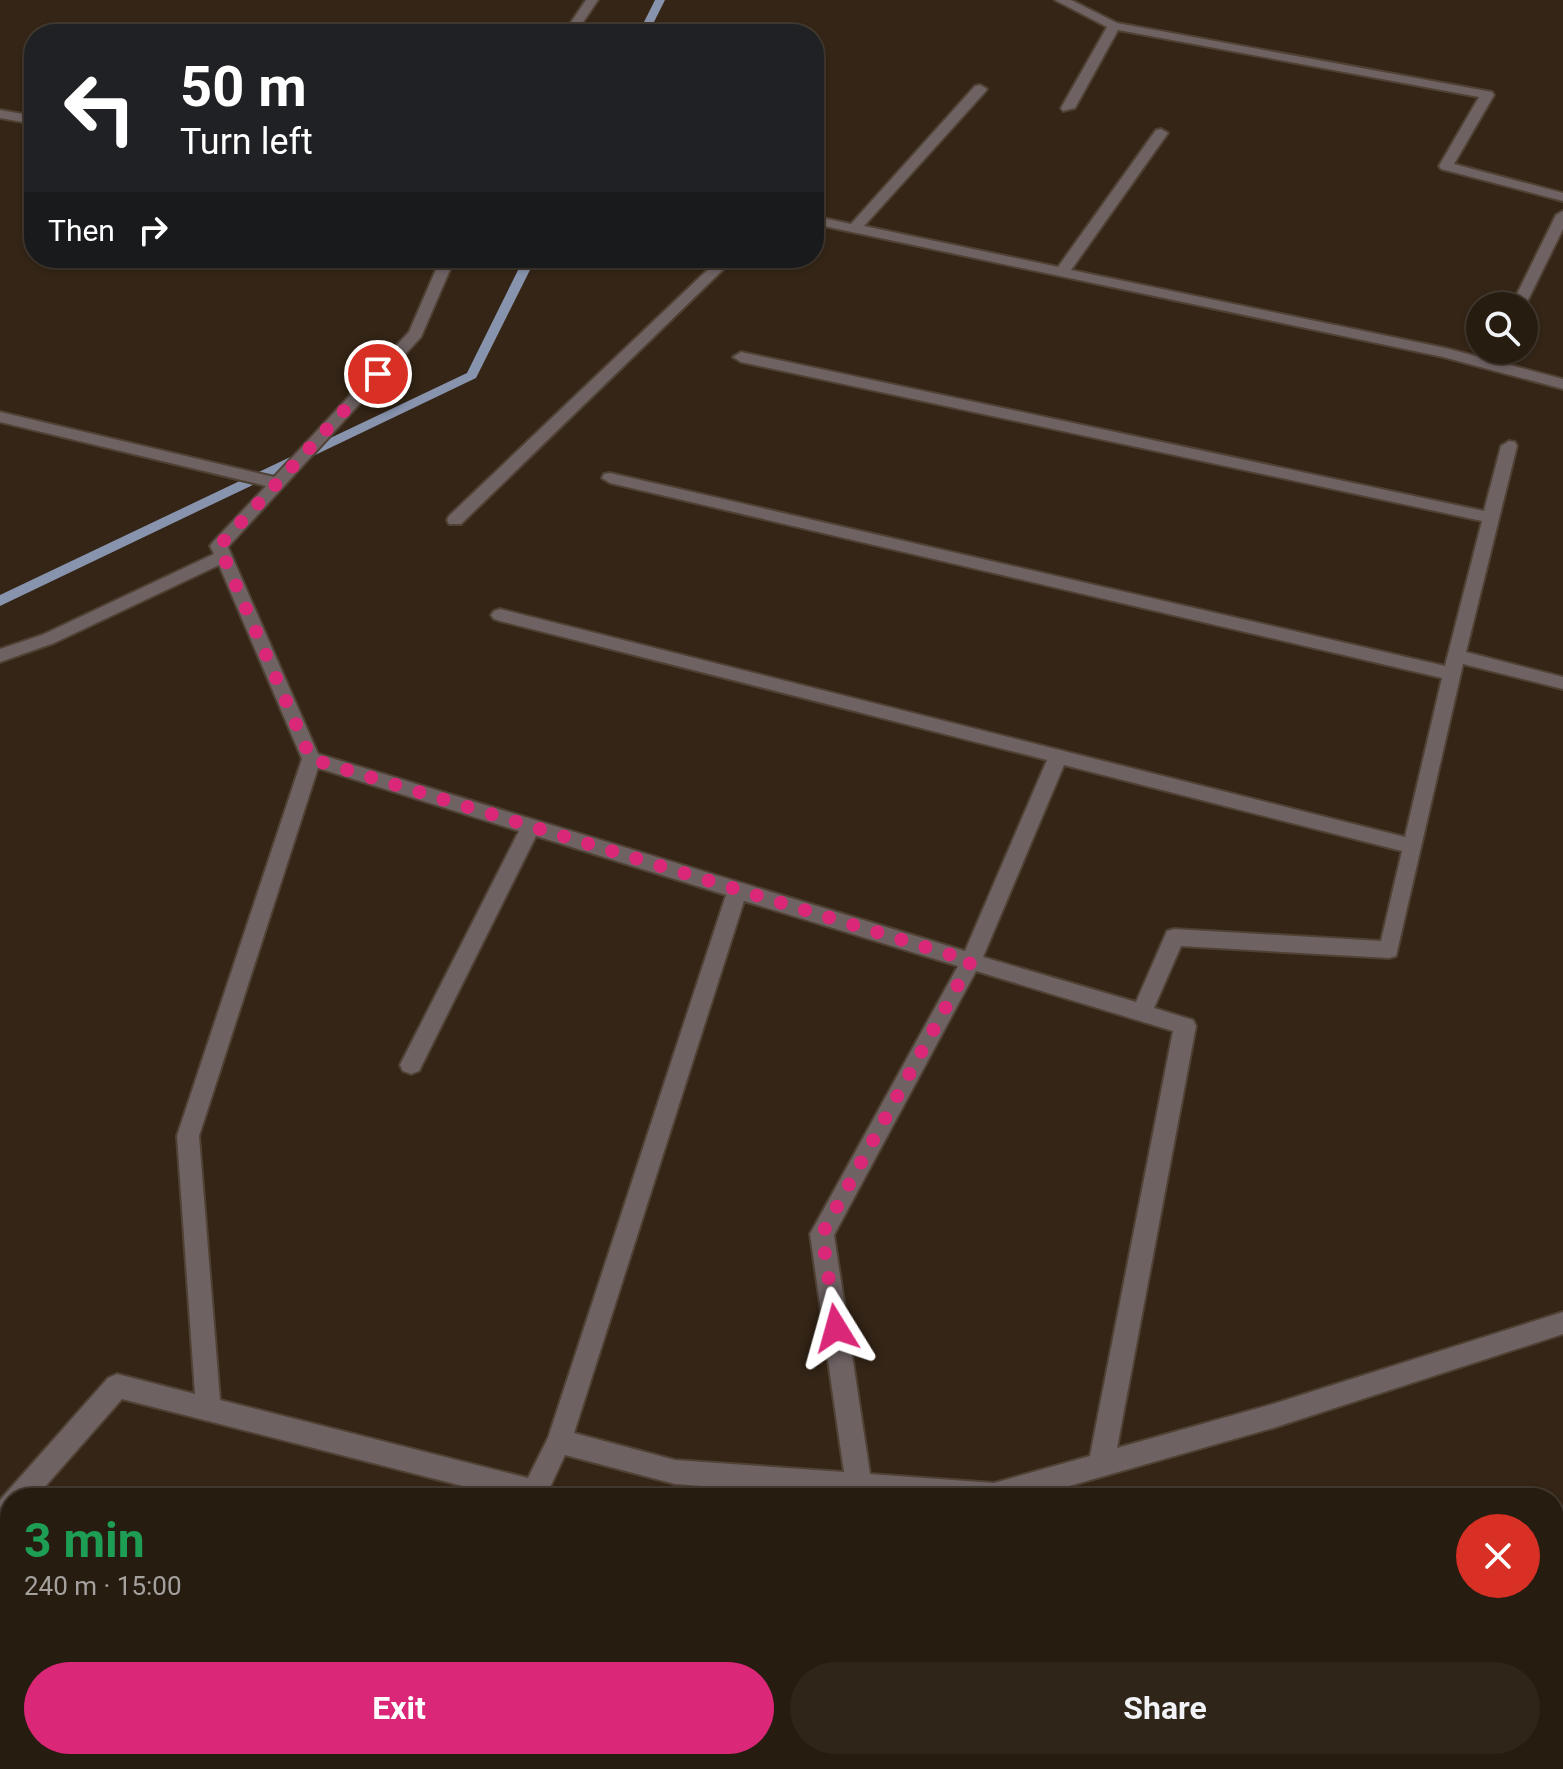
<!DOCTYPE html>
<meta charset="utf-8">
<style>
:root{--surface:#271c10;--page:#2f2519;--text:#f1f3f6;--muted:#a4a19f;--line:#433a30;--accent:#db2777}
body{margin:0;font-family:Roboto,sans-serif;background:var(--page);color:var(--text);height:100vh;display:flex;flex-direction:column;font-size:30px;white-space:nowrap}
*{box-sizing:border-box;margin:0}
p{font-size:26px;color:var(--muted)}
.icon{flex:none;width:44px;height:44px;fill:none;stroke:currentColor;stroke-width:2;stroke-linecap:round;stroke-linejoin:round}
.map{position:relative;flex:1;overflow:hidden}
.drawer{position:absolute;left:0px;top:1488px;width:1564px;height:282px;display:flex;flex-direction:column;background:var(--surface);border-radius:32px 32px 0 0;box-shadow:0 2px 6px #0004,0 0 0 2px var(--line)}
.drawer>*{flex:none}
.hud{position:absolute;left:24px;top:24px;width:800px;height:244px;border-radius:32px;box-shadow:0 2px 6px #0004,0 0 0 2px var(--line);background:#202124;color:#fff;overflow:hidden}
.buttons{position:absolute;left:1466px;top:292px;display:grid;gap:16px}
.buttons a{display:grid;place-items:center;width:72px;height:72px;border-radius:50%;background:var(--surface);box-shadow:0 2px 6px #0004,0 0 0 2px var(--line);font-size:40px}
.pin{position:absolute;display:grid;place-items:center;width:68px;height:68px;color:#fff;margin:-34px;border:4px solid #fff;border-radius:50%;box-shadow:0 2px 8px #0007}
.me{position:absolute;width:88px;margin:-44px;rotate:352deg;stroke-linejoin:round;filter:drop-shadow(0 0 6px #0008)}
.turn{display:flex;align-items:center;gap:28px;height:168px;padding:0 24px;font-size:36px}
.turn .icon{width:104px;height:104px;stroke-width:2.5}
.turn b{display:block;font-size:56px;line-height:68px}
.then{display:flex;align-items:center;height:76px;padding:0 24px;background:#0003;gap:16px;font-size:30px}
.round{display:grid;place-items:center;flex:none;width:84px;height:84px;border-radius:42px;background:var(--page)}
.overview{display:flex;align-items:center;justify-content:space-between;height:136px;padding:0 24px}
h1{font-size:48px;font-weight:700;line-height:60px;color:#1e9e55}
.cta{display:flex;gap:16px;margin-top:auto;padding:16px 24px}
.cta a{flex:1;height:92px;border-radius:48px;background:var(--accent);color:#fff;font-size:32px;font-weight:700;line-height:92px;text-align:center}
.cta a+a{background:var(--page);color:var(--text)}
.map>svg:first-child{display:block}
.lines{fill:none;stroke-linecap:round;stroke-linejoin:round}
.stream{fill:#8894ae;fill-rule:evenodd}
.minor-casing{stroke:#4f4133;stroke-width:4}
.minor{fill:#6e6263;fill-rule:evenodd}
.route{stroke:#db2777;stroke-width:14;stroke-dasharray:0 25.2}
</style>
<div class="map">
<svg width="1563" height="1769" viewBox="0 0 1563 1769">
<rect width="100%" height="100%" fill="#342516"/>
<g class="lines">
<path class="stream" d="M 655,0 L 665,0 L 648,34 L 638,34 Z
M 524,258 L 536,258 L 476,378 L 0,606 L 0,595 L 467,373 Z"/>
<defs>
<path id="minor" d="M 586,0 L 598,0 L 575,34 L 563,34 Z
M 1055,0 L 1071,0 L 1117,23 L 1492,92 L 1494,95 L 1454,164 L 1563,193 L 1563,201 L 1441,169 L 1439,166 L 1479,97 L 1118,30 L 1075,108 L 1063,111 L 1061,108 L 1107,27 Z
M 980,85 L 987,89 L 985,92 L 864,226 L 1058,267 L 1156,130 L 1161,129 L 1168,133 L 1071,270 L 1445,348 L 1563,379 L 1563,389 L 1443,357 L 814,224 L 814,216 L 851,224 L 975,86 Z
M 0,110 L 34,116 L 34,124 L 0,118 Z
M 1563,211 L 1563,229 L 1525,306 L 1511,306 L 1556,215 Z
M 441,258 L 455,258 L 421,337 L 228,547 L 318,754 L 965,951 L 1047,760 L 500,621 L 494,619 L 491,615 L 494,611 L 500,609 L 1405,837 L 1442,678 L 610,483 L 602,478 L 604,474 L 610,473 L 1445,666 L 1482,521 L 741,362 L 733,357 L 741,352 L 1484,511 L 1501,446 L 1509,441 L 1515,442 L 1517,446 L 1466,652 L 1563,677 L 1563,689 L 1463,664 L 1396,956 L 1389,958 L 1181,946 L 1154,1008 L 1193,1020 L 1196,1026 L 1117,1448 L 1273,1404 L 1563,1312 L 1563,1334 L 1273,1428 L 1027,1498 L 858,1498 L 675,1484 L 565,1455 L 545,1498 L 510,1498 L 122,1399 L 35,1498 L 10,1498 L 10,1527 L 0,1532 L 0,1500 L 108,1378 L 117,1374 L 195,1394 L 177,1136 L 302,759 L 219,565 L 54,643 L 0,662 L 0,649 L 42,635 L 214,554 L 210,546 L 213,542 L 266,486 L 0,422 L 0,412 L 274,477 L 409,332 ZM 1064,765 L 1402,851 L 1381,941 L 1174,929 L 1167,931 L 1136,1002 L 983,957 ZM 318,768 L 519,831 L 400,1065 L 403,1071 L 411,1074 L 419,1071 L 536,836 L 726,895 L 548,1438 L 528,1478 L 220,1400 L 199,1136 ZM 744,901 L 958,966 L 810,1234 L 844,1472 L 675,1460 L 574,1433 ZM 976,971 L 1173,1031 L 1090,1456 L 994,1483 L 870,1474 L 834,1235 Z
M 720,258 L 735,258 L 461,524 L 449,524 L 447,520 L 449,516 Z
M 1563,1543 L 1563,1569 L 1554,1572 L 1554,1546 Z
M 111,1760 L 140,1760 L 136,1769 L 107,1769 Z
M 384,1760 L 413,1760 L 409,1769 L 380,1769 Z
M 612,1760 L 640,1760 L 641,1769 L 613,1769 Z
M 1445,1760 L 1473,1760 L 1471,1769 L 1443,1769 Z"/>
</defs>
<use href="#minor" class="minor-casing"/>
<use href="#minor" class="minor"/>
</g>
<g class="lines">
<path class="route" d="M 378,374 L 219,546 L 311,759 L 971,961 L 822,1234 L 836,1328"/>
</g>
</svg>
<div class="buttons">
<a><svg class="icon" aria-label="search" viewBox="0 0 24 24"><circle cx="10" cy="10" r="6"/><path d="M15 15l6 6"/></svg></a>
</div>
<div class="pin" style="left:378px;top:374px;background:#d93025"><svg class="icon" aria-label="arrive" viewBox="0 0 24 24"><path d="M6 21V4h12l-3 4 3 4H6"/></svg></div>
<svg class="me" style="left:836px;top:1328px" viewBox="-20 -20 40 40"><path d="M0-17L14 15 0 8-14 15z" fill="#db2777" stroke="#fff" stroke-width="4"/></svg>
<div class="hud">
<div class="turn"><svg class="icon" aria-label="left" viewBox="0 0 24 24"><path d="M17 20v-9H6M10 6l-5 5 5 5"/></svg><div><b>50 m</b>Turn left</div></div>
<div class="then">Then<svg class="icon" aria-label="right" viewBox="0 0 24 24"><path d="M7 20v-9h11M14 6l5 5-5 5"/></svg></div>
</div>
<section class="drawer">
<div class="overview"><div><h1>3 min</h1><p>240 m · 15:00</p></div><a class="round" style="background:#d93025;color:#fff"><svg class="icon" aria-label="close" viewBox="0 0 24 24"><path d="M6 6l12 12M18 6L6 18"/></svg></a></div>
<div class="cta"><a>Exit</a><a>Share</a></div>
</section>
</div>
